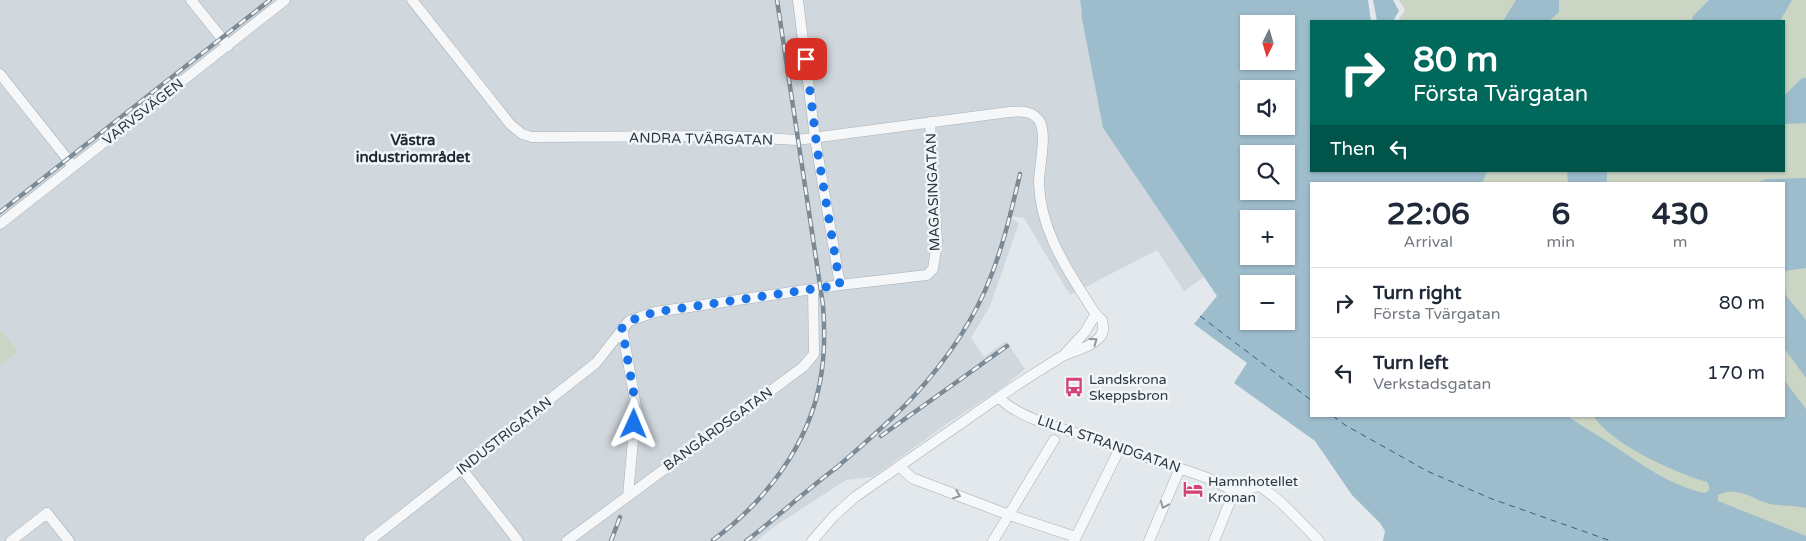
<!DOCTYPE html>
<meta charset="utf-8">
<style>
:root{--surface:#fff;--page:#f2f2f3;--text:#1f2937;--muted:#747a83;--line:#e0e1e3}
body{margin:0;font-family:"Varela Round",sans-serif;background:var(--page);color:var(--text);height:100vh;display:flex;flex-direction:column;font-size:19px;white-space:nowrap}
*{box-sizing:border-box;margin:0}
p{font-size:16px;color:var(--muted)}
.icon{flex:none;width:28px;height:28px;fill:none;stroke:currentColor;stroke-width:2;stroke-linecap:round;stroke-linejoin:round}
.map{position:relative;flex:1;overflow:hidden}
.drawer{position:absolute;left:1310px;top:182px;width:475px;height:235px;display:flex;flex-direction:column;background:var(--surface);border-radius:0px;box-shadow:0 1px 4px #0004}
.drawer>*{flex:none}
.banner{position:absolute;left:1310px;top:20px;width:475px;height:152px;border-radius:0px;box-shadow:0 1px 4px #0004;background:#00695c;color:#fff;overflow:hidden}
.needle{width:32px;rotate:185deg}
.buttons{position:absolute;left:1240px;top:15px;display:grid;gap:10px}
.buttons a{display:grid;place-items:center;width:55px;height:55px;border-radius:0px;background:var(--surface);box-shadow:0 1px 4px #0004;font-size:25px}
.pin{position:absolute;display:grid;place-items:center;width:42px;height:42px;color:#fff;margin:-21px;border-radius:10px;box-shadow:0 2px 8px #0006}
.me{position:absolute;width:55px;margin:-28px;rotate:1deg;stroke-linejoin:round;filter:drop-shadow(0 0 4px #0008)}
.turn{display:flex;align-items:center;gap:18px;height:105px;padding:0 20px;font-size:22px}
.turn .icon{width:65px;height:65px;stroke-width:2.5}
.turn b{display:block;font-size:35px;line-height:42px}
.then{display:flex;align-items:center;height:48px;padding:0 20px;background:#0003;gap:10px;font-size:19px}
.eta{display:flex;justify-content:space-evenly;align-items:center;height:85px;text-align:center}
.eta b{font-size:30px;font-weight:800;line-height:35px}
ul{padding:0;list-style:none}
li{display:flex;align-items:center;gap:15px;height:70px;padding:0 20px;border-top:1px solid var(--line)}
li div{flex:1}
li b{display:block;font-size:19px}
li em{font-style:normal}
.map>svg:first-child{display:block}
.built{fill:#d0d7dd}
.green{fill:#cbd5c3}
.water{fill:#9dbdcc;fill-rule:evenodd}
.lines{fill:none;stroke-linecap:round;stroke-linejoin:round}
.ferry{stroke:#32607a;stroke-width:1;stroke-dasharray:6 5;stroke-linecap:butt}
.minor-casing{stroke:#a7b0b6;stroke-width:11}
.minor{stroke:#f5f7f9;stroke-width:10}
.rail-casing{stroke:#7b8a95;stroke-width:4.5}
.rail{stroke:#f2f6f8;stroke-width:2.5;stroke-dasharray:8;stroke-linecap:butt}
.oneway{stroke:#90989e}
.route{stroke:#1a73e8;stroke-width:9;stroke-dasharray:0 16.2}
.labels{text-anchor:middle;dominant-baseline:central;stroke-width:5;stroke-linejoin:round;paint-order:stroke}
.street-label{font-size:14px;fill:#2a3844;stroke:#f2f6f8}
.poi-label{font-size:14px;fill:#2a3844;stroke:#f2f6f8;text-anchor:start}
.neighbourhood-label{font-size:15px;font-weight:bold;fill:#1c2935;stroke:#f2f6f8}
</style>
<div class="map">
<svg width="1806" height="541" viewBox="0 0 1806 541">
<rect width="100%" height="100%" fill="#e2e8eb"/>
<path class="built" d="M 0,0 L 1080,0 L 1103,128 L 1204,277 L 1184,291 L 1157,250 L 1070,295 L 1024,218 L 1005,215 L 1019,223 L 990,306 L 971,338 L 984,357 L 1006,341 L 1025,369 L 1002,388 L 948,423 L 873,477 L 846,480 L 775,526 L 756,541 L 0,541 Z"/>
<path class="green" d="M 1399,0 L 1806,0 L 1806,413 L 1784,390 L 1784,184 L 1478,184 L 1483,171 L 1784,171 L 1784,21 L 1398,21 L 1405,10 Z
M 0,329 L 18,352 L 0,366 Z
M 1561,416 L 1597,416 L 1709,479 L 1710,492 L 1699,495 L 1662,477 Z
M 1721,488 L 1806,499 L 1806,538 L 1718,502 L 1716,497 Z"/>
<path class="water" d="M 1080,0 L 1368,0 L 1371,21 L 1311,21 L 1311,171 L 1487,171 L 1482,184 L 1311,184 L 1311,416 L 1568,416 C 1582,427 1597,434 1611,444 C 1640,463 1670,486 1705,493 L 1709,490 L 1709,486 L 1707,482 C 1676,473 1610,444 1594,416 L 1784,416 L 1784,380 L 1806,409 L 1806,508 C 1794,505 1782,506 1770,504 C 1751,499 1738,485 1718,495 L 1718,501 L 1806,536 L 1806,541 L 1383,541 L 1385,531 L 1380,523 L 1352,495 L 1315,441 L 1234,383 L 1247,363 L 1194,324 L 1217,296 L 1103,128 L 1081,13 L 1082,12 ZM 1249,24 L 1286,24 L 1286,61 L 1249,61 ZM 1249,89 L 1286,89 L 1286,126 L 1249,126 ZM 1249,154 L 1286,154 L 1286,191 L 1249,191 ZM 1249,219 L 1286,219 L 1286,256 L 1249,256 ZM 1249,284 L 1286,284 L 1286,321 L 1249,321 Z
M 1373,0 L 1393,0 L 1399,11 L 1393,21 L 1377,21 Z
M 1516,0 L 1559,0 L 1559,12 L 1549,21 L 1503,21 Z
M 1709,0 L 1792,0 L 1780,21 L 1692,21 L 1693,16 Z
M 1802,78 L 1806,78 L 1806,123 L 1784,124 L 1784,96 Z
M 1567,171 L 1607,171 L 1607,184 L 1568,184 Z
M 1806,178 L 1806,268 L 1784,271 L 1784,184 L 1755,184 L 1766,179 Z
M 1784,293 L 1806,320 L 1806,378 L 1784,348 Z"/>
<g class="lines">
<path class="ferry" d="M 1200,316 L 1311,400
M 1333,416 L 1345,425 L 1427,471 L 1492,499 L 1611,541"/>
<defs>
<path id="minor" d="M 191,0 L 228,46
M 412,0 L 510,124 L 522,134 L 532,137 L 727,136 L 797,140 L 1009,112 C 1020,111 1033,110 1040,122 C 1047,136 1039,166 1039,183 C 1040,225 1062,262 1084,296 C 1090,305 1094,314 1102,320 C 1104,327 1104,333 1099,338 C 1089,349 1073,350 1061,357 C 1040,370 1019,383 999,397
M 798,0 L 815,138 L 840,285
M 0,74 L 73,166
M 0,224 L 285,0
M 622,328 L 636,406 L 628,496
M 1064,355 L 1085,332 L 1095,315
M 899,466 L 912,478 L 1009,515 L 1076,537
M 462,469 L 518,541
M 11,541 L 47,513 L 69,541
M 369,541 L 596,363 L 629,321 L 655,312 L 840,285 L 927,275 L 933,269 L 937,242 L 930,122
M 567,541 L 803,367 L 814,354 L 813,289
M 812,541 L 834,516 L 855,497 L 999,397 C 1014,416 1061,429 1085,436 C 1110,443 1135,453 1160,462 C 1186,471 1212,477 1234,492 L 1259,486 C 1282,500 1300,522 1319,541
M 993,541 L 1054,440
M 1074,541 L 1120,448
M 1149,541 L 1180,468
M 1214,541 L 1234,492"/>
</defs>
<use href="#minor" class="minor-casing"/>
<use href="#minor" class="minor"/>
<defs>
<path id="rail" d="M 0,212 L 270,0
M 881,436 L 1007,346
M 835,469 C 861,446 889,423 913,397 C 945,362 974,321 991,276 C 1004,243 1012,208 1020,174
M 713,540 C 765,502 808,446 820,382 C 825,356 825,331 823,305 L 777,0
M 611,541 L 620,517
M 746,541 C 778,517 807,489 840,465"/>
</defs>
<use href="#rail" class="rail-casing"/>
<use href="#rail" class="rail"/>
</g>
<defs><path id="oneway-chevron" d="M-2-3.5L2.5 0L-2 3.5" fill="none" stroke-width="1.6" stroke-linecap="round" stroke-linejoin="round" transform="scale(1.25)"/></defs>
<g class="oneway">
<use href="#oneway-chevron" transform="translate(1094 341) rotate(-36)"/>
<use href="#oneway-chevron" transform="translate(957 495) rotate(21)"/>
<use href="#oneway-chevron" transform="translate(1164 505) rotate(113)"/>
</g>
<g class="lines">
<path class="route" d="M 634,424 L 636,406 L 622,328 L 629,321 L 655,312 L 840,285 L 817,148 L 806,59"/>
</g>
<defs>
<symbol id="bus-bare" viewBox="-9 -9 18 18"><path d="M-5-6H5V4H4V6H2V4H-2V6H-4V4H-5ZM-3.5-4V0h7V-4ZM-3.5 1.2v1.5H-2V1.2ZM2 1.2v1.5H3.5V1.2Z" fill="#d34475" stroke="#f2f6f8" stroke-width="2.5" paint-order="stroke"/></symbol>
<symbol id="hotel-bare" viewBox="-9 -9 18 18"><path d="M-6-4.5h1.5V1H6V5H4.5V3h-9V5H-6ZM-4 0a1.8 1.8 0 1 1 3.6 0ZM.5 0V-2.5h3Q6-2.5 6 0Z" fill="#d34475" stroke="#f2f6f8" stroke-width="2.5" paint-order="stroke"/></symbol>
</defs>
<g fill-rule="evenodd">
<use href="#bus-bare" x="1060" y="373" width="28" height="28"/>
<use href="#hotel-bare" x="1179" y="475" width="28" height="28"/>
</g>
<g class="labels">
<g class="street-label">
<text transform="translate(143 112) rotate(-38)">VARVSVÄGEN</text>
<text transform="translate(701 139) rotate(1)">ANDRA TVÄRGATAN</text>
<text transform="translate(933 192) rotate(-92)">MAGASINGATAN</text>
<text transform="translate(718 429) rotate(-36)">BANGÅRDSGATAN</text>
<text transform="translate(504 436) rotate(-38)">INDUSTRIGATAN</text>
<text transform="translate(1109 444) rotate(19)">LILLA STRANDGATAN</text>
</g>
<g class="poi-label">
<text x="1089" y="379">Landskrona<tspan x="1089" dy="16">Skeppsbron</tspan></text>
<text x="1208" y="481">Hamnhotellet<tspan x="1208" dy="16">Kronan</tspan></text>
</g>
<g class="neighbourhood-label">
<text x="413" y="140">Västra<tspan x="413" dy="17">industriområdet</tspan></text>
</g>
</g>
</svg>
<div class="buttons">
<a><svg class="needle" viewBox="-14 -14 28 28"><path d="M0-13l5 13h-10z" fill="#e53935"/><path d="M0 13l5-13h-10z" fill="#747a83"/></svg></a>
<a><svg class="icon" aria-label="sound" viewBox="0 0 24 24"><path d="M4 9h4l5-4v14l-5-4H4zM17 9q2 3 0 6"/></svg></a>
<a><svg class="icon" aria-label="search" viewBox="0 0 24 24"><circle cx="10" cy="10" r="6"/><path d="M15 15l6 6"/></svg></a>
<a>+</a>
<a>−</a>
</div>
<div class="pin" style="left:806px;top:59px;background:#d93025"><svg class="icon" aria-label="arrive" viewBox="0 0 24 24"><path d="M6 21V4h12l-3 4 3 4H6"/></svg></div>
<svg class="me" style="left:634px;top:424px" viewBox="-20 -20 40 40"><path d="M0-17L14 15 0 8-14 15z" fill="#1a73e8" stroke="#fff" stroke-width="4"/></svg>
<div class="banner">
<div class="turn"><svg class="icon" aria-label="right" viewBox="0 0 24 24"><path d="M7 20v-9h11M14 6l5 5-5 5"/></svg><div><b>80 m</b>Första Tvärgatan</div></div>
<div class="then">Then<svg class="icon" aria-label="left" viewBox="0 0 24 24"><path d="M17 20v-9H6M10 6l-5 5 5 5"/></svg></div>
</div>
<section class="drawer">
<div class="eta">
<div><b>22:06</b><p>Arrival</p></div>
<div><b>6</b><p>min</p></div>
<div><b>430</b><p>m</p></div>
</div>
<ul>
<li><svg class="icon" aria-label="right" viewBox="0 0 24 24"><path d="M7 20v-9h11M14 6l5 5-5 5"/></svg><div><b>Turn right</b><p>Första Tvärgatan</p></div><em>80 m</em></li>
<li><svg class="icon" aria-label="left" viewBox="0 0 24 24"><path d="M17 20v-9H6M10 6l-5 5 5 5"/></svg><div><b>Turn left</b><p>Verkstadsgatan</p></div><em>170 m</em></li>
</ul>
</section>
</div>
